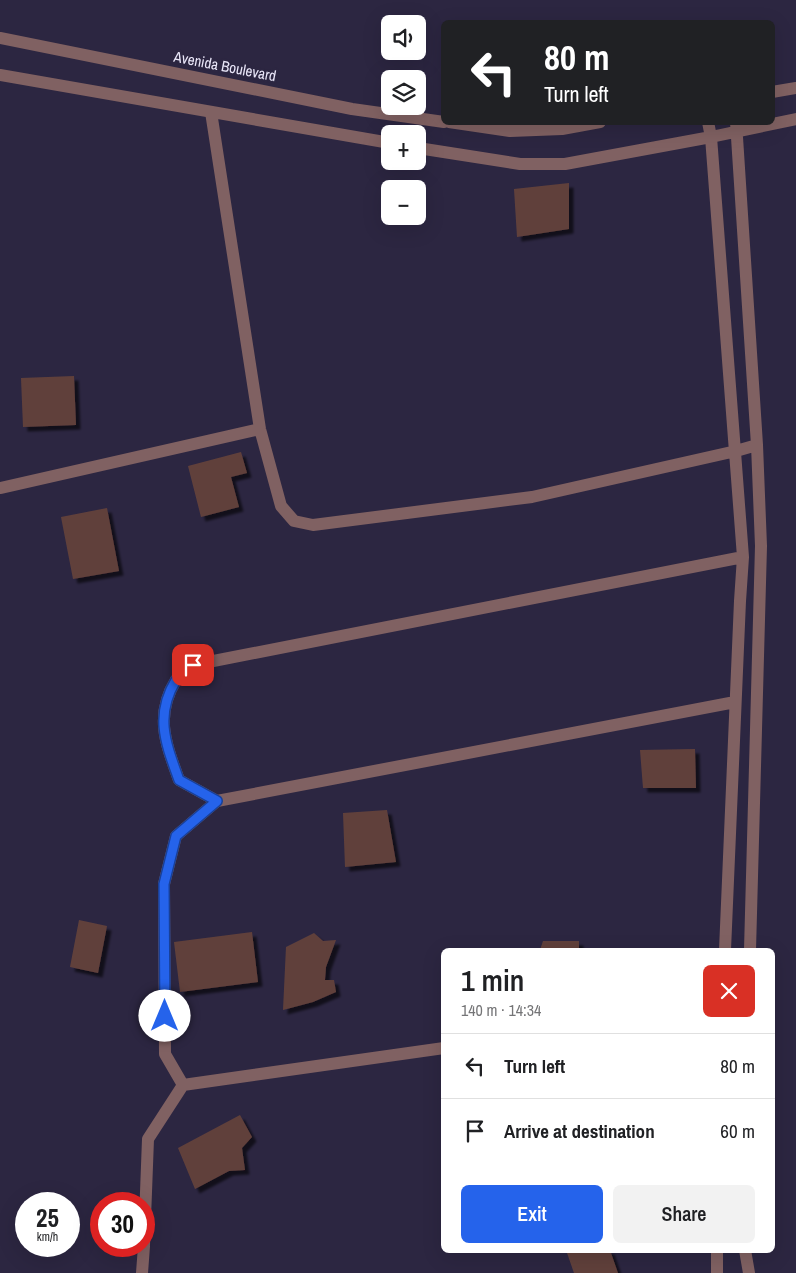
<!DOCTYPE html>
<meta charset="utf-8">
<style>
:root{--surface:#fff;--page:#f2f2f2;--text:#202124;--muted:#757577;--line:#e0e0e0;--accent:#2563eb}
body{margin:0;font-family:"Archivo Narrow",sans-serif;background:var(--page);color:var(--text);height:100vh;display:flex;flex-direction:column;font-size:19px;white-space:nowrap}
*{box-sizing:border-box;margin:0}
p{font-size:16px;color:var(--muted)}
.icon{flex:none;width:28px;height:28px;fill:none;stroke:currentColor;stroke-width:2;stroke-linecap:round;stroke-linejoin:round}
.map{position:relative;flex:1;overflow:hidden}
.panel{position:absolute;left:441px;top:948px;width:334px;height:305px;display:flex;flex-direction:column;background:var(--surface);border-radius:8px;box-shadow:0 5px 20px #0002}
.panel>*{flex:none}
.banner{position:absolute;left:441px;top:20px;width:334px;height:105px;border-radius:8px;box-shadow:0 5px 20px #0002;background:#202124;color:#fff;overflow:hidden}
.controls{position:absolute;left:381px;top:15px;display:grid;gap:10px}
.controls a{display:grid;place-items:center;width:45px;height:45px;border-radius:8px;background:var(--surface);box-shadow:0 5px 20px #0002;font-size:25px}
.speed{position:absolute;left:15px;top:1192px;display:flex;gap:10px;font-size:25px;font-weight:700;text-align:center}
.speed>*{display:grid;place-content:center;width:65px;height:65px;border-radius:50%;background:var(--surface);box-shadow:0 5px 20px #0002;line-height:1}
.speed small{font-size:12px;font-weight:400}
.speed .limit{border:8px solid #d22;background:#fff;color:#111}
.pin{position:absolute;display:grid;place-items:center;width:42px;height:42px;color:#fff;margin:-21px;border-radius:10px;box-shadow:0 2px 8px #0006}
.me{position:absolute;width:55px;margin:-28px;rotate:0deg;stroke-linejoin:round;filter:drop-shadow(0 0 4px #0008)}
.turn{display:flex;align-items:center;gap:18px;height:105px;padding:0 20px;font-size:22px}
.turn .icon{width:65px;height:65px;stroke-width:2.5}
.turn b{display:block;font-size:35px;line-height:42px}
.round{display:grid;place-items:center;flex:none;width:52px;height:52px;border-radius:8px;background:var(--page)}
.summary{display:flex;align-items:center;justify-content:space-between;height:85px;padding:0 20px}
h1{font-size:30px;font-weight:600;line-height:38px}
.cta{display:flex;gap:10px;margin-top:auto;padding:10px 20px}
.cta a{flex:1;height:58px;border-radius:8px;background:var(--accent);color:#fff;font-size:20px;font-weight:600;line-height:58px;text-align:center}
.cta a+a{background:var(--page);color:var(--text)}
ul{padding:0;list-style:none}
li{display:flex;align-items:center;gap:15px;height:65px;padding:0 20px;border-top:1px solid var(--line)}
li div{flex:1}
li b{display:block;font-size:19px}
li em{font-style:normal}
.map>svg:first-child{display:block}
.building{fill:#61403b;filter:url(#shadow)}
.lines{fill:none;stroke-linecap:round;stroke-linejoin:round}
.minor{stroke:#806162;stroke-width:12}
.route-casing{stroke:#184099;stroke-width:12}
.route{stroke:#2563eb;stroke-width:9}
.labels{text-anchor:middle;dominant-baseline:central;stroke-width:5;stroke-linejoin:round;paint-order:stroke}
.street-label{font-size:15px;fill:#eae7f9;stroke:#2c2641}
</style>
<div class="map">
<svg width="796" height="1273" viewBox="0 0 796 1273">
<defs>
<filter id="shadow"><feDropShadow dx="4.5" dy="4.5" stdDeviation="1" flood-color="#0009"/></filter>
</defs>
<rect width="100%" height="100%" fill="#2c2641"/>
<path class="building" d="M 569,183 L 569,229 L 517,237 L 514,189 Z
M 74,376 L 76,425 L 23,427 L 21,378 Z
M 241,452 L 247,473 L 231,477 L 239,507 L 201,517 L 188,466 Z
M 107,508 L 119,571 L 73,579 L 61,517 Z
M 695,749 L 696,788 L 643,788 L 640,750 Z
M 387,810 L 396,862 L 345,867 L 343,813 Z
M 79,920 L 107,926 L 98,973 L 70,967 Z
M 252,932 L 258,982 L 180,992 L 174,942 Z
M 314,933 L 323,941 L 336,940 L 326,967 L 325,980 L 334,980 L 336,992 L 313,1002 L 283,1010 L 286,947 Z
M 543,941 L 579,941 L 579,950 L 540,950 Z
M 240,1115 L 252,1137 L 242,1148 L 245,1170 L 229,1171 L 195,1189 L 178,1148 Z
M 566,1250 L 610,1250 L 618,1273 L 574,1273 Z"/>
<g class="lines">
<path class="minor" d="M 0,38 L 352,109 L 444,122
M 0,75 L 390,143
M 772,92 L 796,88
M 211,112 L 260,429 L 281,506 L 294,521 L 313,525 L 532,497 L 736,451 L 757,445
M 449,122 L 510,131 L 562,129 L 600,122
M 708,122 L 711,137 L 743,557 L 740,601 L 725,950
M 736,122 L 757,445 L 761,546 L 750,950
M 418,148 L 520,164 L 565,164 L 711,137 L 796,119
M 1,488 L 260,429
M 217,801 L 179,780 C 166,744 154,716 176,680 C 179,674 188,669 193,665 L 743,557
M 183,1085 L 165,1054 L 164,884 L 176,836 L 217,801 L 735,702
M 144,1245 L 148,1139 L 183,1085 L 444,1048
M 745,1250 L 749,1273
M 142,1273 L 144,1246
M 717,1273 L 717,1250"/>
</g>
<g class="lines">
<defs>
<path id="route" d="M 165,1016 L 164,884 L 176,836 L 217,801 L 179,780 C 166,744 154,716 176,680 C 179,674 188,669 193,665"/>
</defs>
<use href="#route" class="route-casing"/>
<use href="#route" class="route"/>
</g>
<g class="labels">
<g class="street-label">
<text transform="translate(225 66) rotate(11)">Avenida Boulevard</text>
</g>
</g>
</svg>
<div class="controls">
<a><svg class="icon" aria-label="sound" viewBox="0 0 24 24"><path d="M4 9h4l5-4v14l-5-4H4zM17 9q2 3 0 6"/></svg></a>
<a><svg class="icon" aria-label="layers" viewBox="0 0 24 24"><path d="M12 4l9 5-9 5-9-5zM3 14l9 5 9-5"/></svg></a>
<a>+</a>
<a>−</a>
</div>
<div class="speed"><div>25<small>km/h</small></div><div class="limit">30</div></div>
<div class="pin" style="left:193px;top:665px;background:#d93025"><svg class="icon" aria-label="arrive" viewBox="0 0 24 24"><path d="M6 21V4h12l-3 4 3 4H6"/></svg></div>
<svg class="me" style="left:165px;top:1016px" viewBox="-20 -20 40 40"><circle r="19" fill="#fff"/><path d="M0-13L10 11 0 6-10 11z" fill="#2563eb"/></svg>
<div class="banner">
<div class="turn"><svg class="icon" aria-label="left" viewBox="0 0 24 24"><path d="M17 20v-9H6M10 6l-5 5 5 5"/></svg><div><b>80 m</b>Turn left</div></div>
</div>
<section class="panel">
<div class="summary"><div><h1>1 min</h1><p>140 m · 14:34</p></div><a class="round" style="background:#d93025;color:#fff"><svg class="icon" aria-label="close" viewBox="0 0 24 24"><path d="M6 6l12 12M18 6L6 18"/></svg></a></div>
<ul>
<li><svg class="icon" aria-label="left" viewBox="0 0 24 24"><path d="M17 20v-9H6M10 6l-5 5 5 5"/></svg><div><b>Turn left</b></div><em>80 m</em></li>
<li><svg class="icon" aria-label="arrive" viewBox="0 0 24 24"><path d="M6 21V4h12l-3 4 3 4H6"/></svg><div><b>Arrive at destination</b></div><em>60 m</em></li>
</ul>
<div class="cta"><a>Exit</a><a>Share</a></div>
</section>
</div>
